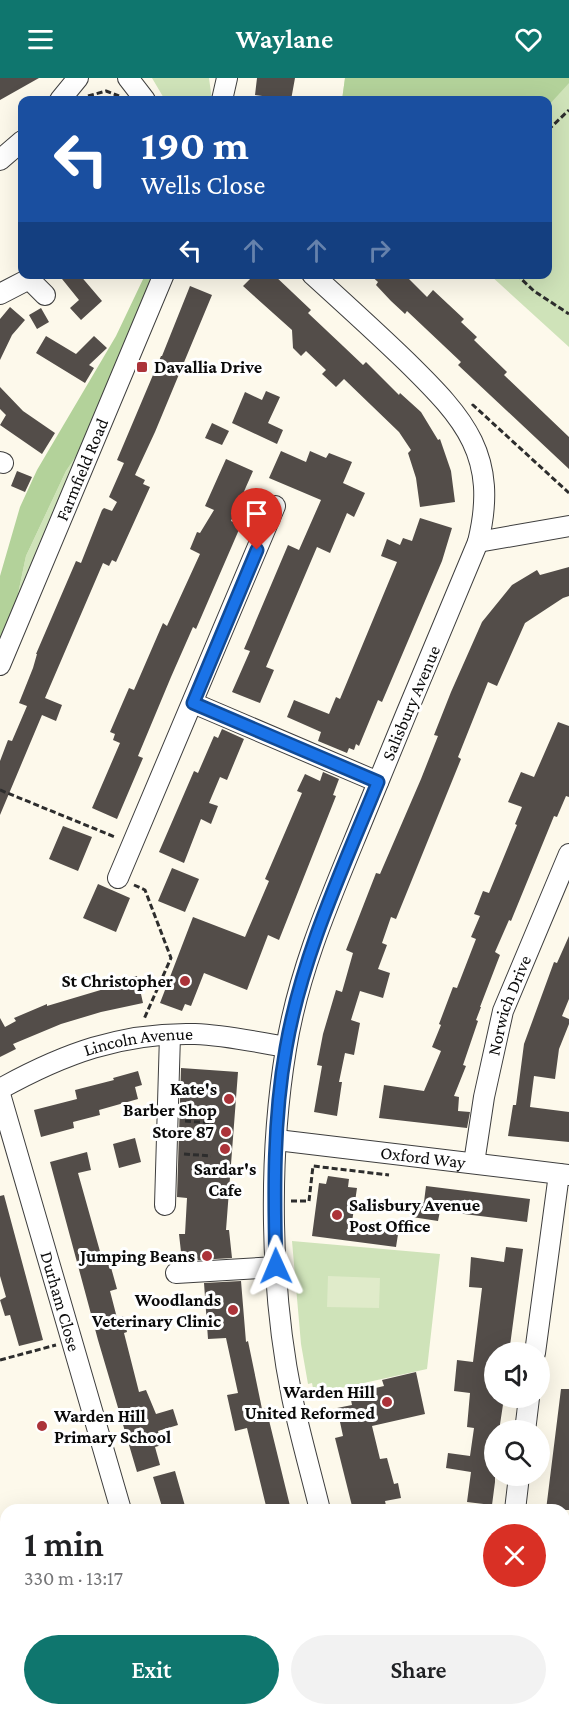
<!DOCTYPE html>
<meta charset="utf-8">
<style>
:root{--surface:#fff;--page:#f2f2f2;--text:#202124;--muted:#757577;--accent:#0f766e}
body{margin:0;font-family:"Crimson Pro",serif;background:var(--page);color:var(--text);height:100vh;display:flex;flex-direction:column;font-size:22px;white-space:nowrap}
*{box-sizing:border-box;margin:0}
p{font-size:20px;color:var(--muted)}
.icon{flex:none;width:33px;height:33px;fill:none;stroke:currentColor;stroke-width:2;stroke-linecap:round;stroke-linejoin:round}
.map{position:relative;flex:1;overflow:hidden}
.sheet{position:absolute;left:0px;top:1426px;width:570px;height:212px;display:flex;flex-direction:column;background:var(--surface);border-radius:18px 18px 0 0;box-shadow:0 6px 24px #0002}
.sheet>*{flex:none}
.guide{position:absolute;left:18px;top:18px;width:534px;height:183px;border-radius:12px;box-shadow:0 6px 24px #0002;background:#1a4fa0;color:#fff;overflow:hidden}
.controls{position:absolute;left:484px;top:1264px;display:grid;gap:12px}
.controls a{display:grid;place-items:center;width:66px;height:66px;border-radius:50%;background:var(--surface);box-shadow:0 6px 24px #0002;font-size:30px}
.pin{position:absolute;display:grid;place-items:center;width:51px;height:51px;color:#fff;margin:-62px -26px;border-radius:50% 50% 50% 0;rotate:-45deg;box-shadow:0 0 6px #0007}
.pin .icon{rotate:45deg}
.me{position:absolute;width:66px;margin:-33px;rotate:359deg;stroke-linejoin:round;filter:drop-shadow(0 0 4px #0008)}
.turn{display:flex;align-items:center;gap:21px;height:126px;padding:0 24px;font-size:27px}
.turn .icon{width:78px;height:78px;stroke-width:2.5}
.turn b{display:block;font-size:42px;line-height:51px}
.lanes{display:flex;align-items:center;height:57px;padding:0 24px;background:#0003;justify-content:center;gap:30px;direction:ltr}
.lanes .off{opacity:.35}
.round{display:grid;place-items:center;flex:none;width:63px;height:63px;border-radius:32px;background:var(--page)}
.summary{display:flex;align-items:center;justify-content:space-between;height:102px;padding:0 24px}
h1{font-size:36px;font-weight:600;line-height:45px}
.action{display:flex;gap:12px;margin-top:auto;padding:12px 24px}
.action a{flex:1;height:69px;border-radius:36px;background:var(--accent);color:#fff;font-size:24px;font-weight:600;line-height:69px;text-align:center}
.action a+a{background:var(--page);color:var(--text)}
header{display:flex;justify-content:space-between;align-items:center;height:78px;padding:0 24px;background:var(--accent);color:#fff;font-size:27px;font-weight:600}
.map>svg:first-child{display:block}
.green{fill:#cfe3b9}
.forest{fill:#b3d29a}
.pitch{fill:#e0ebca}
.building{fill:#534d49}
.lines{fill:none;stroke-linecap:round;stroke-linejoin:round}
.street-casing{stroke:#3e3e3e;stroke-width:22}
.path{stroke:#2d2d2d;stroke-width:3;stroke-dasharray:6 3;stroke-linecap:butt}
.street{stroke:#fff;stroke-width:20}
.route-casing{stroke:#114b97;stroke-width:15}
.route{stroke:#1a73e8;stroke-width:10}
.poi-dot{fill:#ab3339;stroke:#fff;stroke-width:2}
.labels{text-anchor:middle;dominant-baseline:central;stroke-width:6;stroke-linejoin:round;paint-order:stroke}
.poi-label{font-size:18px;font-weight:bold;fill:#0b0b0b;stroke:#fff;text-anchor:end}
.street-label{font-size:18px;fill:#0b0b0b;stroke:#fff}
</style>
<header><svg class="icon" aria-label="menu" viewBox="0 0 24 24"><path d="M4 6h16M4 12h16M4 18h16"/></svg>Waylane<svg class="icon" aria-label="heart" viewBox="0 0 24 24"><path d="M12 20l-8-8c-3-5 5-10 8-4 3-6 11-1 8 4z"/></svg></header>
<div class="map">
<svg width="569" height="1637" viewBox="0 0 569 1637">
<rect width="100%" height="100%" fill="#fdf9eb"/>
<path class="green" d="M 152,0 L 209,0 L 212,22 L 165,22 Z
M 345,0 L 569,0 L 569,269 L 490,197 L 548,196 L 548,22 L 342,22 Z
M 85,365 L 14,535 L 26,478 L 66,393 Z
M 292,1163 L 440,1176 L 427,1291 L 314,1316 L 312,1305 L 308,1306 L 301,1266 Z"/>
<path class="forest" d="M 345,0 L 569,0 L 569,5 L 548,28 L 548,22 L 342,22 Z
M 145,197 L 159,197 L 85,365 L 66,393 L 26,478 L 14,535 L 0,571 L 0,498 L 20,429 L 37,392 L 116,258 Z"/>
<path class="pitch" d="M 328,1198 L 380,1200 L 379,1230 L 327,1229 Z"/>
<path class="building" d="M 0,0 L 39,0 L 0,22 Z
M 257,0 L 295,0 L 291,22 L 255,17 Z
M 58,196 L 79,196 L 102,223 L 81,242 L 70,230 L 79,222 Z
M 255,196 L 273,196 L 311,232 L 308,235 L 343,268 L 363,287 L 366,284 L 399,317 L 400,315 L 421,334 L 438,362 L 440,361 L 451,393 L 455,424 L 420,429 L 416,400 L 408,375 L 411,372 L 399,354 L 344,301 L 336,309 L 322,296 L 326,292 L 306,273 L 301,278 L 293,270 L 292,252 L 243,208 Z
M 369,196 L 404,196 L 427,219 L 433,212 L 464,241 L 461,244 L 477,259 L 474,262 L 507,294 L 504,297 L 569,359 L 569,391 L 458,287 L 461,284 L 407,233 L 405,236 L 391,223 L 376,207 L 378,204 Z
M 190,208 L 212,217 L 155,354 L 135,397 L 145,402 L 143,406 L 150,409 L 116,484 L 112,482 L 109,488 L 103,485 L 45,620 L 62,627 L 56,643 L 42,637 L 0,737 L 0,683 L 8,662 L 12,663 L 27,628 L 19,625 L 33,590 L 37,576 L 36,576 L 76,483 L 81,485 L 102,432 L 104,430 L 112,433 L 117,424 L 109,419 L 124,385 L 117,382 L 161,278 L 162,278 Z
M 10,229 L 25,242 L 12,257 L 0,282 L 0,241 Z
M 41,230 L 49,244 L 37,251 L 29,237 Z
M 46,258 L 76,276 L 94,258 L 107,270 L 89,287 L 94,290 L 85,305 L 36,275 Z
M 0,309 L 23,333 L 55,355 L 42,376 L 0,347 L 6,337 L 0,331 Z
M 266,313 L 280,319 L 268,345 L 283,352 L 277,366 L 232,345 L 245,314 L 262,322 Z
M 212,345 L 229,353 L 222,367 L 205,360 Z
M 281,373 L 306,384 L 310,373 L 326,380 L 329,375 L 352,384 L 343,405 L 365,415 L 354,439 L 347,435 L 330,475 L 317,469 L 266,589 L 274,592 L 260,625 L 232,614 L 250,573 L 244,571 L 288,467 L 299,472 L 321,422 L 269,400 Z
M 226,381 L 253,393 L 231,443 L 241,447 L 196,551 L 193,549 L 171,599 L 138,678 L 143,680 L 117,741 L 92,730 L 120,665 L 113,662 L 115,656 L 110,654 L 129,610 L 134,612 L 163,545 L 167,548 L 200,476 L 190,471 L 197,454 L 200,455 L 214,432 L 205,428 Z
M 17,393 L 32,399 L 25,414 L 11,408 Z
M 420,440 L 452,450 L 442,483 L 382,624 L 378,622 L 359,668 L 356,666 L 354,672 L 349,670 L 347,675 L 318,663 L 321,654 L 287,639 L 294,622 L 329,636 L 336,619 L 340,621 L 397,484 L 381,478 L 387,461 L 400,467 L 403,460 L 412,463 Z
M 569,489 L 569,518 L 563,520 L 525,545 L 497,608 L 488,604 L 458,679 L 461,681 L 396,841 L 391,839 L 382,865 L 387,867 L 378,891 L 390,895 L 383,920 L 360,913 L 351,942 L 360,945 L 354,977 L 345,975 L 339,1004 L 342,1004 L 337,1038 L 314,1034 L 322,988 L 317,987 L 323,956 L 336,912 L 342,914 L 353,875 L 346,872 L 376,795 L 380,796 L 421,701 L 438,658 L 434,657 L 451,614 L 482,544 L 512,507 L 537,492 L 540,497 Z
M 558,644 L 569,648 L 569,719 L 566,718 L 557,739 L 554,738 L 511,843 L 509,842 L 495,874 L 500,877 L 480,929 L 481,929 L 476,942 L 478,943 L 463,987 L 466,988 L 454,1018 L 459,1019 L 458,1033 L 470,1034 L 467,1050 L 379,1040 L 384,1007 L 424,1013 L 441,973 L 432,969 L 441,947 L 439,946 L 453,909 L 457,910 L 476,861 L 471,859 L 480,838 L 474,836 L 483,813 L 489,815 L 517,747 L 515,746 L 522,729 L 508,724 L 521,694 L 534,699 Z
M 222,651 L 244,661 L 227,702 L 220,699 L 209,725 L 218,728 L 211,746 L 201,741 L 184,785 L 159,774 L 194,693 L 198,695 L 214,658 L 218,660 Z
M 323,694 L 339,701 L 333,717 L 336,718 L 279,862 L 268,857 L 247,912 L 204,895 L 191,928 L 185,926 L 182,933 L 160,925 L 193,839 L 245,859 L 269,803 L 265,801 L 302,715 L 297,713 L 305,696 L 320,703 Z
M 63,748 L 92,759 L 78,793 L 49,781 Z
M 172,790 L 199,801 L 185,834 L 158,823 Z
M 98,806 L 130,820 L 116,854 L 83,840 Z
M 569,858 L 569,921 L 562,938 L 569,941 L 569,946 L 559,971 L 555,1001 L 534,998 L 530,1029 L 569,1034 L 569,1064 L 508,1058 L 513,1027 L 516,1027 L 524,966 L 554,884 L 557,885 Z
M 137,898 L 143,925 L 101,934 L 61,946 L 13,966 L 16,971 L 0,979 L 0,940 L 5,949 L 16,943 L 14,940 L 47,926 L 47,928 L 104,911 L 103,905 Z
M 181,990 L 238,994 L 226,1152 L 229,1152 L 232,1180 L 182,1183 L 179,1156 L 185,1156 L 187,1120 L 177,1119 Z
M 138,993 L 142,1007 L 135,1009 L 138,1021 L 99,1032 L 100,1037 L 73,1044 L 74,1050 L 41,1059 L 34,1032 L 77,1021 L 75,1012 L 114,1002 L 113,1000 Z
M 135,1060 L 141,1084 L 119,1090 L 113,1066 Z
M 87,1074 L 91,1092 L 78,1095 L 101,1177 L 107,1175 L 117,1211 L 110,1213 L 117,1240 L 123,1238 L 127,1254 L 124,1255 L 139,1314 L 146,1312 L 156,1336 L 173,1331 L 178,1347 L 158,1353 L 162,1367 L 155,1369 L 160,1387 L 137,1394 L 98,1262 L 50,1084 Z
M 328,1098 L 349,1101 L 348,1109 L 357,1110 L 352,1144 L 399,1150 L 396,1169 L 312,1158 L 319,1105 L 326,1106 Z
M 426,1108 L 530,1121 L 527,1144 L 440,1133 L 438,1143 L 412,1139 L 414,1122 L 424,1124 Z
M 4,1117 L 43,1262 L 19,1268 L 10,1237 L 5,1238 L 0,1222 L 6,1219 L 0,1198 L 0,1118 Z
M 506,1169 L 523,1171 L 509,1275 L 495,1275 L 495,1320 L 504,1320 L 499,1353 L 495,1353 L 495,1404 L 492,1427 L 467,1424 L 471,1394 L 446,1390 L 448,1375 L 470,1378 L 474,1350 L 467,1349 L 470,1315 L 454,1313 L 457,1282 L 473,1284 L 478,1243 L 482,1210 L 469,1209 L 471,1179 L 504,1184 Z
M 241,1203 L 246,1264 L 248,1263 L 262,1331 L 266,1330 L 291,1432 L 267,1432 L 247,1350 L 235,1353 L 227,1317 L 238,1315 L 226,1260 L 208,1261 L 204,1205 Z
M 416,1294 L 425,1336 L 372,1348 L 380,1381 L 387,1380 L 394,1406 L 398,1405 L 401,1420 L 385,1423 L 387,1432 L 353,1432 L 335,1360 L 343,1358 L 337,1330 L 352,1327 L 351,1322 L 360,1320 L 358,1314 L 384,1308 L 382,1302 Z
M 561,1311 L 569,1311 L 569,1432 L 546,1432 Z
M 175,1393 L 185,1428 L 163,1432 L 153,1399 Z"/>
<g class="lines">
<defs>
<g id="street">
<path d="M 128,0 L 145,22"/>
<path d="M 60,22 L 78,0"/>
<path d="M 222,22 L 227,0"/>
<path d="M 0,82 L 22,63"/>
<path d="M 312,196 C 344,225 376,254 407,284 C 465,341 499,378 478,464 C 440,555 402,645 365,736 C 334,812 299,889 286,971 C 268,1080 270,1211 292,1319 C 300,1357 311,1395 320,1432"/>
<path d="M 29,201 L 45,217"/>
<path d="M 0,216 L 29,201 L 31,196"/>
<path d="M 0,384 L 3,385"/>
<path d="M 478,464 L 569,448"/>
<path id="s1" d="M 0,587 L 164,196"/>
<path d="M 193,625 L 378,704"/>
<path d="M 118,800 L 275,428"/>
<path id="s2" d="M 0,1011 C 63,976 122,954 195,956 C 226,957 256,964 286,969"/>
<path id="s3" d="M 0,1016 L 121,1432"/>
<path id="s4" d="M 277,1062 L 569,1097"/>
<path id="s5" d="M 474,1085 L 484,1019 L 503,933 L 569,776"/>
<path d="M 165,1127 L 170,957"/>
<path d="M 176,1195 L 276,1189"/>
<path d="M 535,1275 L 559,1096"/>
<path d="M 525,1353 L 529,1320"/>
<path d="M 515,1432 L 519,1398"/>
<path d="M 169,1632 L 170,1637"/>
<path d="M 367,1632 L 369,1637"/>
<path d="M 38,1637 L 59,1632"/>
</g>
</defs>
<use href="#street" class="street-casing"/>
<path class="path" d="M 88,18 L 106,13 L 119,18
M 548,52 L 569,32
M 516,196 L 534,213 L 569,236
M 472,328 L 473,327 L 569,415
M 0,712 L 115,759
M 134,807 L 145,812 L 171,880 L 144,941
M 186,1009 L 216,1011
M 185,1043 L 213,1045
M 184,1076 L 211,1078
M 291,1123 L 309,1123 L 313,1088 L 389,1097
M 0,1282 L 56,1267"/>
<use href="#street" class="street"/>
</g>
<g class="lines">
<defs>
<path id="route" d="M 257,472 L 193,625 L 378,704 C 343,790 302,877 286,970 C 273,1042 274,1116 276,1188"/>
</defs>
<use href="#route" class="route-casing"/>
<use href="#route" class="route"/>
</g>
<g class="poi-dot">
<rect x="136" y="283" width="12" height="12" rx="3"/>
<circle cx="185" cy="903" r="6"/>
<circle cx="229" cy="1021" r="6"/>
<circle cx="226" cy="1054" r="6"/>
<circle cx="225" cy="1071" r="6"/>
<circle cx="337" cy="1137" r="6"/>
<circle cx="207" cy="1178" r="6"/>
<circle cx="233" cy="1232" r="6"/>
<circle cx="387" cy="1324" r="6"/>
<circle cx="42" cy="1348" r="6"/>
</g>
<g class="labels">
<g class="poi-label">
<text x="154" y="289" text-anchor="start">Davallia Drive</text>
<text x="173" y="903">St Christopher</text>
<text x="217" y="1011">Kate's<tspan x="217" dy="21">Barber Shop</tspan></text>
<text x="214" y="1054">Store 87</text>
<text x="225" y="1091" text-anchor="middle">Sardar's<tspan x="225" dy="21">Cafe</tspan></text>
<text x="349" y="1127" text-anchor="start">Salisbury Avenue<tspan x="349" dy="21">Post Office</tspan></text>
<text x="195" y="1178">Jumping Beans</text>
<text x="221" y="1222">Woodlands<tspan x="221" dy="21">Veterinary Clinic</tspan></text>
<text x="375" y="1314">Warden Hill<tspan x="375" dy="21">United Reformed</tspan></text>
<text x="54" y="1338" text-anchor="start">Warden Hill<tspan x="54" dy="21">Primary School</tspan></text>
</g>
<g class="street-label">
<text stroke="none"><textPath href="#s1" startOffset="212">Farmfield Road</textPath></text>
<text transform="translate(411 625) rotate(-67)">Salisbury Avenue</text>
<text stroke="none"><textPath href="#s5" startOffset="162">Norwich Drive</textPath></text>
<text stroke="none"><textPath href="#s2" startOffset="148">Lincoln Avenue</textPath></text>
<text stroke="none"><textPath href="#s4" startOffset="147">Oxford Way</textPath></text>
<text stroke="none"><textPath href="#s3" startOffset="216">Durham Close</textPath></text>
</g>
</g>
</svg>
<div class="controls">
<a><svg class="icon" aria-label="sound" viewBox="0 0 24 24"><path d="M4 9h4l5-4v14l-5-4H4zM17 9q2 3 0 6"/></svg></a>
<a><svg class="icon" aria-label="search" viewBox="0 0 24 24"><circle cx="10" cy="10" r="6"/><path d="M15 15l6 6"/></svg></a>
</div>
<div class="pin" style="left:257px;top:472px;background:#d93025"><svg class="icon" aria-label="arrive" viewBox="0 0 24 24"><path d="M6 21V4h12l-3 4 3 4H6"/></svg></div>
<svg class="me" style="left:276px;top:1188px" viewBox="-20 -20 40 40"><path d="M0-17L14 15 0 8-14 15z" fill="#1a73e8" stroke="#fff" stroke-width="4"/></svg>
<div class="guide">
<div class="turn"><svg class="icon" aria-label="left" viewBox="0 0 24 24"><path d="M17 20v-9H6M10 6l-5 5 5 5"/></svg><div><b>190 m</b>Wells Close</div></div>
<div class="lanes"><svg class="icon" aria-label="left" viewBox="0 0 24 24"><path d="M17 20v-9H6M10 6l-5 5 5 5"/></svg><svg class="icon off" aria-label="ahead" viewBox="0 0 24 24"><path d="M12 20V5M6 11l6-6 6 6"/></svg><svg class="icon off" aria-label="ahead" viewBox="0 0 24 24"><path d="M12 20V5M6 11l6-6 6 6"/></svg><svg class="icon off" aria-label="right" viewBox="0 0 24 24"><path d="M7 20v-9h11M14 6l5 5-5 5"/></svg></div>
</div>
<section class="sheet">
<div class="summary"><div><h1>1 min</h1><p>330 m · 13:17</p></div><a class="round" style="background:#d93025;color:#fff"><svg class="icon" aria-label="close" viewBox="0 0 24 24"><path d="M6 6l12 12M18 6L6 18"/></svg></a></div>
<div class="action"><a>Exit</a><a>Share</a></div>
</section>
</div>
